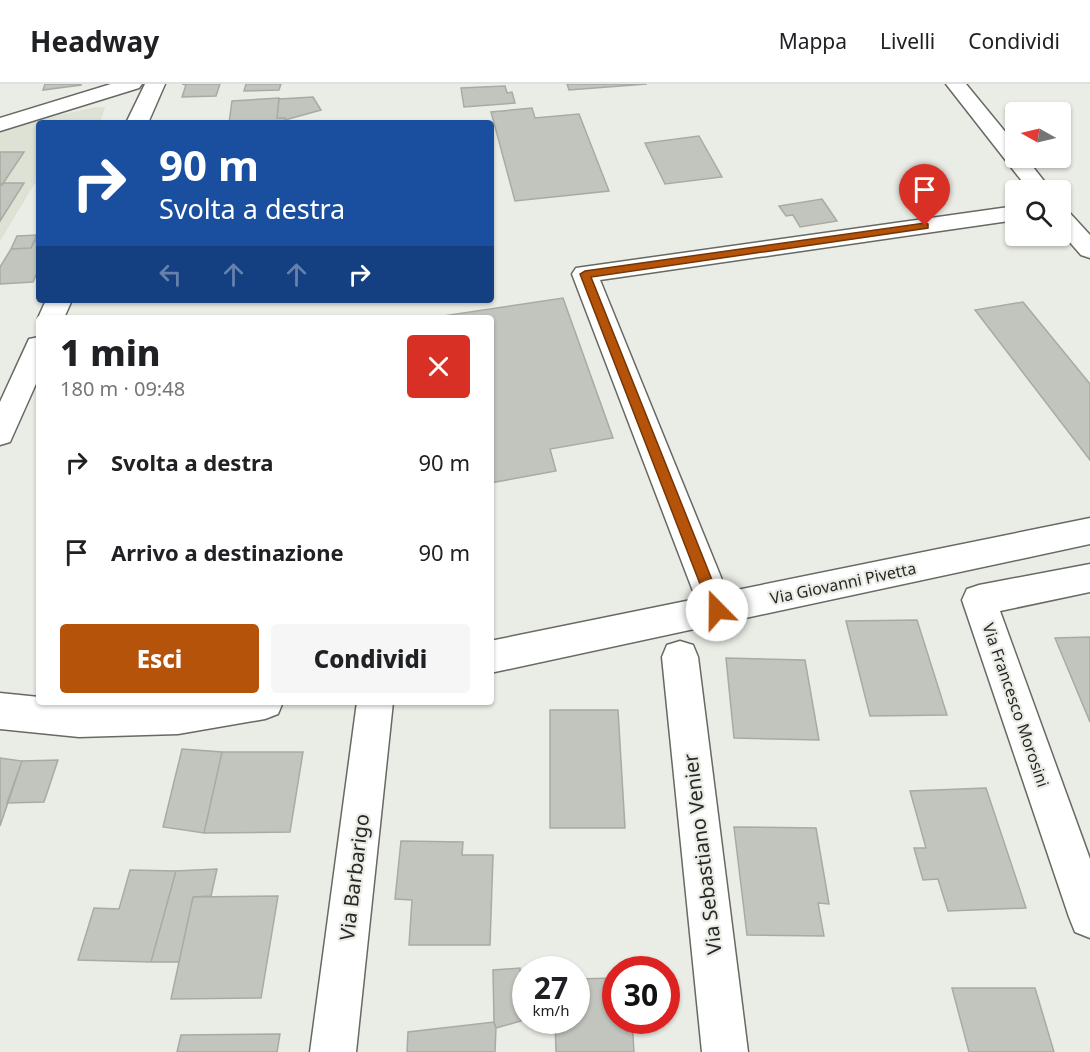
<!DOCTYPE html>
<html lang="it">
<meta charset="utf-8">
<style>
:root{--surface:#fff;--page:#f6f6f6;--text:#202124;--muted:#757577;--line:#e0e0e0;--accent:#b45309}
body{margin:0;font-family:"Noto Sans",sans-serif;background:var(--page);color:var(--text);height:100vh;display:flex;flex-direction:column;font-size:22px;white-space:nowrap}
*{box-sizing:border-box;margin:0}
p{font-size:20px;color:var(--muted)}
.icon{flex:none;width:33px;height:33px;fill:none;stroke:currentColor;stroke-width:2;stroke-linecap:round;stroke-linejoin:round}
.map{position:relative;flex:1;overflow:hidden}
.sheet{position:absolute;left:36px;top:231px;width:458px;height:390px;display:flex;flex-direction:column;background:var(--surface);border-radius:6px;box-shadow:0 2px 4px #0004}
.sheet>*{flex:none}
.banner{position:absolute;left:36px;top:36px;width:458px;height:183px;border-radius:6px;box-shadow:0 2px 4px #0004;background:#1a4fa0;color:#fff;overflow:hidden}
.needle{width:39px;rotate:278deg}
.fabs{position:absolute;left:1005px;top:18px;display:grid;gap:12px}
.fabs a{display:grid;place-items:center;width:66px;height:66px;border-radius:6px;background:var(--surface);box-shadow:0 2px 4px #0004;font-size:30px}
.speed{position:absolute;left:512px;top:872px;display:flex;gap:12px;font-size:30px;font-weight:700;text-align:center}
.speed>*{display:grid;place-content:center;width:78px;height:78px;border-radius:50%;background:var(--surface);box-shadow:0 2px 4px #0004;line-height:1}
.speed small{font-size:15px;font-weight:400}
.speed .limit{border:9px solid #d22;background:#fff;color:#111}
.pin{position:absolute;display:grid;place-items:center;width:51px;height:51px;color:#fff;margin:-62px -26px;border-radius:50% 50% 50% 0;rotate:-45deg;box-shadow:0 0 6px #0007}
.pin .icon{rotate:45deg}
.me{position:absolute;width:66px;margin:-33px;rotate:338deg;stroke-linejoin:round;filter:drop-shadow(0 0 4px #0008)}
.turn{display:flex;align-items:center;gap:21px;height:126px;padding:0 24px;font-size:27px}
.turn .icon{width:78px;height:78px;stroke-width:2.5}
.turn b{display:block;font-size:42px;line-height:51px}
.lanes{display:flex;align-items:center;height:57px;padding:0 24px;background:#0003;justify-content:center;gap:30px;direction:ltr}
.lanes .off{opacity:.35}
.round{display:grid;place-items:center;flex:none;width:63px;height:63px;border-radius:6px;background:var(--page)}
.overview{display:flex;align-items:center;justify-content:space-between;height:102px;padding:0 24px}
h1{font-size:36px;font-weight:800;line-height:45px}
.button{display:flex;gap:12px;margin-top:auto;padding:12px 24px}
.button a{flex:1;height:69px;border-radius:6px;background:var(--accent);color:#fff;font-size:24px;font-weight:800;line-height:69px;text-align:center}
.button a+a{background:var(--page);color:var(--text)}
ul{padding:0;list-style:none}
li{display:flex;align-items:center;gap:18px;height:90px;padding:0 24px}
li div{flex:1}
li b{display:block;font-size:22px}
li em{font-style:normal}
header{display:flex;align-items:center;gap:36px;box-sizing:border-box;height:84px;padding:0 30px;background:var(--surface);border-bottom:2px solid var(--line)}
header strong{font-size:28px}
nav{display:flex;gap:33px;margin-inline-start:auto;font-size:21px}
.map>svg:first-child{display:block}
.built{fill:#dde2d4}
.building{fill:#c2c5be;stroke:#a8aaa4;stroke-width:1.5}
.lines{fill:none;stroke-linecap:round;stroke-linejoin:round}
.street-casing{stroke:#676963;stroke-width:3}
.primary-casing{stroke:#676963;stroke-width:3}
.street{fill:#fff;fill-rule:evenodd}
.primary{fill:#fff;fill-rule:evenodd}
.route{fill:#b45309;stroke:#753606;stroke-width:1.5}
.labels{text-anchor:middle;dominant-baseline:central;stroke-width:4.5;stroke-linejoin:round;paint-order:stroke}
.street-label{font-size:16px;fill:#272826;stroke:#eaece6}
.near-street-label{font-size:20px;fill:#272826;stroke:#eaece6}
</style>
<header>
<strong>Headway</strong>
<nav><a>Mappa</a><a>Livelli</a><a>Condividi</a></nav>
</header>
<div class="map">
<svg width="1090" height="968" viewBox="0 0 1090 968">
<rect width="100%" height="100%" fill="#eaece6"/>
<path class="built" d="M 96,23 L 105,23 L 100,39 L 39,39 L 39,98 L 35,99 L 0,157 L 0,48 L 11,42 Z"/>
<path class="building" d="M 45,0 L 81,0 L 81,1 L 43,6 Z
M 182,0 L 220,0 L 216,12 L 182,13 L 186,1 Z
M 246,0 L 281,0 L 279,6 L 244,7 Z
M 567,0 L 647,0 L 569,6 Z
M 505,2 L 507,9 L 512,8 L 515,19 L 464,23 L 461,4 Z
M 313,13 L 321,26 L 285,36 L 285,34 L 277,34 L 279,15 Z
M 279,14 L 277,34 L 285,34 L 285,39 L 229,39 L 232,17 Z
M 532,24 L 535,34 L 579,30 L 609,107 L 515,117 L 491,28 Z
M 699,52 L 722,93 L 665,100 L 645,59 Z
M 0,68 L 24,68 L 2,101 L 0,101 Z
M 3,99 L 24,99 L 0,137 L 0,101 Z
M 822,115 L 837,137 L 800,143 L 793,131 L 786,132 L 779,122 Z
M 37,151 L 31,164 L 11,165 L 17,152 Z
M 34,157 L 39,157 L 39,184 L 33,198 L 0,200 L 0,183 L 11,165 L 31,164 Z
M 563,214 L 613,354 L 550,365 L 556,387 L 490,399 L 490,234 L 430,234 Z
M 1023,218 L 1090,300 L 1090,376 L 975,226 Z
M 917,536 L 947,631 L 870,632 L 846,537 Z
M 1090,553 L 1090,638 L 1055,554 Z
M 726,574 L 805,576 L 819,656 L 734,654 Z
M 550,626 L 618,626 L 625,744 L 550,744 Z
M 182,665 L 222,668 L 204,749 L 163,743 Z
M 222,668 L 303,668 L 290,748 L 204,749 Z
M 0,674 L 22,677 L 0,742 Z
M 58,676 L 44,718 L 7,719 L 22,677 Z
M 986,704 L 1026,824 L 948,827 L 938,795 L 923,796 L 914,764 L 926,764 L 910,707 Z
M 734,743 L 816,744 L 829,820 L 818,819 L 824,852 L 747,851 Z
M 401,757 L 463,758 L 462,771 L 493,771 L 490,861 L 409,861 L 412,816 L 395,815 Z
M 217,785 L 211,812 L 193,813 L 179,878 L 151,878 L 176,787 Z
M 130,786 L 176,787 L 151,878 L 78,876 L 94,824 L 119,825 Z
M 278,812 L 261,914 L 171,915 L 193,813 Z
M 520,884 L 521,937 L 496,944 L 494,938 L 493,886 Z
M 615,894 L 615,936 L 632,936 L 634,968 L 556,968 L 555,936 L 576,936 L 576,895 Z
M 952,904 L 1035,904 L 1054,968 L 969,968 Z
M 494,938 L 496,944 L 495,968 L 407,968 L 408,948 Z
M 280,950 L 277,968 L 177,968 L 181,951 Z"/>
<g class="lines">
<defs>
<path id="street" d="M 111,0 L 142,0 L 139,4 L 0,47 L 0,34 Z
M 946,0 L 966,0 L 1016,61 L 1016,74 L 1026,74 L 1051,106 L 1029,106 Z
M 1016,122 L 1016,136 L 600,196 L 727,508 L 1090,434 L 1090,460 L 490,589 L 490,557 L 696,515 L 572,190 L 576,184 Z
M 1060,125 L 1068,127 L 1090,151 L 1090,174 L 1081,171 L 1060,147 Z
M 1090,480 L 1090,508 L 1000,527 L 1090,775 L 1090,854 L 1075,848 L 1069,833 L 962,516 L 967,505 L 979,501 Z
M 680,557 L 693,561 L 698,573 L 748,968 L 702,968 L 662,573 L 667,561 Z
M 0,609 L 39,613 L 39,618 L 283,618 L 278,630 L 265,635 L 178,650 L 79,653 L 0,645 Z
M 357,618 L 393,618 L 356,968 L 310,968 Z"/>
<path id="primary" d="M 145,0 L 165,0 L 148,39 L 126,39 Z
M 46,216 L 72,216 L 64,234 L 39,234 L 39,236 L 38,234 Z
M 39,253 L 39,293 L 10,358 L 0,361 L 0,318 L 29,255 Z"/>
</defs>
<use href="#street" class="street-casing"/>
<use href="#primary" class="primary-casing"/>
<use href="#street" class="street"/>
<use href="#primary" class="primary"/>
</g>
<path class="route" d="M 925,139 L 928,140 L 928,144 L 591,193 L 724,526 L 722,531 L 717,533 L 712,531 L 580,190 L 585,187 Z"/>
<g class="labels">
<g class="street-label">
<text transform="translate(843 499) rotate(-12)">Via Giovanni Pivetta</text>
<text transform="translate(1016 621) rotate(71)">Via Francesco Morosini</text>
</g>
<g class="near-street-label">
<text transform="translate(702 770) rotate(-97)">Via Sebastiano Venier</text>
<text transform="translate(354 793) rotate(-83)">Via Barbarigo</text>
</g>
</g>
</svg>
<div class="fabs">
<a><svg class="needle" viewBox="-14 -14 28 28"><path d="M0-13l5 13h-10z" fill="#e53935"/><path d="M0 13l5-13h-10z" fill="#757577"/></svg></a>
<a><svg class="icon" aria-label="search" viewBox="0 0 24 24"><circle cx="10" cy="10" r="6"/><path d="M15 15l6 6"/></svg></a>
</div>
<div class="speed"><div>27<small>km/h</small></div><div class="limit">30</div></div>
<div class="pin" style="left:925px;top:142px;background:#d93025"><svg class="icon" aria-label="arrive" viewBox="0 0 24 24"><path d="M6 21V4h12l-3 4 3 4H6"/></svg></div>
<svg class="me" style="left:717px;top:526px" viewBox="-20 -20 40 40"><circle r="19" fill="#fff"/><path d="M0-13L10 11 0 6-10 11z" fill="#b45309"/></svg>
<div class="banner">
<div class="turn"><svg class="icon" aria-label="right" viewBox="0 0 24 24"><path d="M7 20v-9h11M14 6l5 5-5 5"/></svg><div><b>90 m</b>Svolta a destra</div></div>
<div class="lanes"><svg class="icon off" aria-label="left" viewBox="0 0 24 24"><path d="M17 20v-9H6M10 6l-5 5 5 5"/></svg><svg class="icon off" aria-label="ahead" viewBox="0 0 24 24"><path d="M12 20V5M6 11l6-6 6 6"/></svg><svg class="icon off" aria-label="ahead" viewBox="0 0 24 24"><path d="M12 20V5M6 11l6-6 6 6"/></svg><svg class="icon" aria-label="right" viewBox="0 0 24 24"><path d="M7 20v-9h11M14 6l5 5-5 5"/></svg></div>
</div>
<section class="sheet">
<div class="overview"><div><h1>1 min</h1><p>180 m · 09:48</p></div><a class="round" style="background:#d93025;color:#fff"><svg class="icon" aria-label="close" viewBox="0 0 24 24"><path d="M6 6l12 12M18 6L6 18"/></svg></a></div>
<ul>
<li><svg class="icon" aria-label="right" viewBox="0 0 24 24"><path d="M7 20v-9h11M14 6l5 5-5 5"/></svg><div><b>Svolta a destra</b></div><em>90 m</em></li>
<li><svg class="icon" aria-label="arrive" viewBox="0 0 24 24"><path d="M6 21V4h12l-3 4 3 4H6"/></svg><div><b>Arrivo a destinazione</b></div><em>90 m</em></li>
</ul>
<div class="button"><a>Esci</a><a>Condividi</a></div>
</section>
</div>
